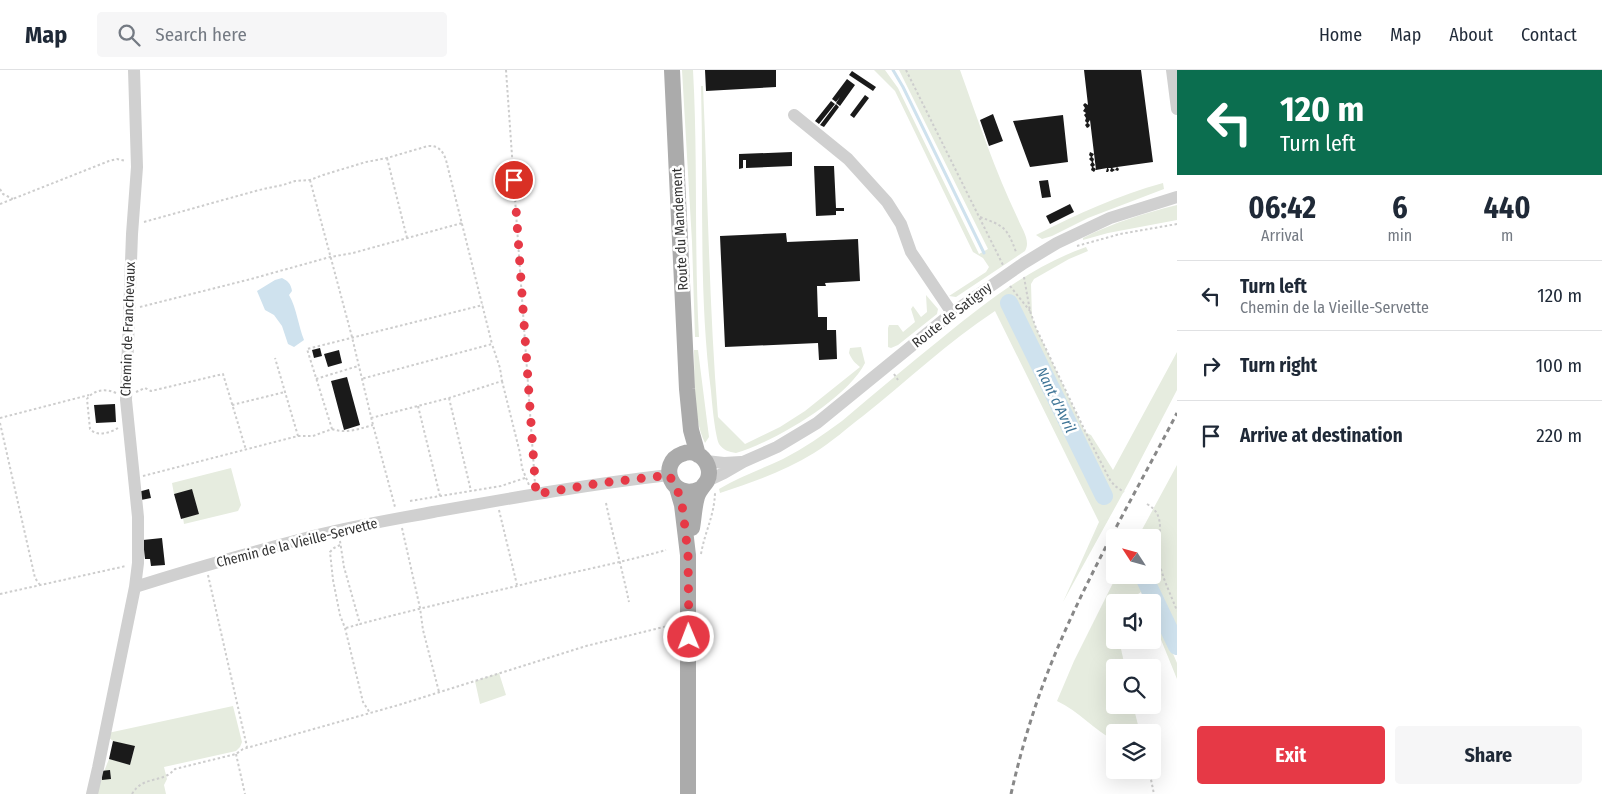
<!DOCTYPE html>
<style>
:root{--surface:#fff;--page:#f6f6f7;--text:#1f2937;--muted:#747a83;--line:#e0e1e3;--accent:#e63946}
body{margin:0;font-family:"Fira Sans Condensed",sans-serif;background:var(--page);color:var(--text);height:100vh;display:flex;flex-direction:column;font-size:19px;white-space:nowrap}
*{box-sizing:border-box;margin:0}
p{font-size:16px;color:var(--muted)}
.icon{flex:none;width:28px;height:28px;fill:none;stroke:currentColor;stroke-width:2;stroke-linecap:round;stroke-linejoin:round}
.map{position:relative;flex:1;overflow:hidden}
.details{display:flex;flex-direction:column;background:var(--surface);width:425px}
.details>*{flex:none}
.hud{background:#0b6e4f;color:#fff;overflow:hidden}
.needle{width:32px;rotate:306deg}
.controls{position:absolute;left:1106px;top:459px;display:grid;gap:10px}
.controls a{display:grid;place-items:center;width:55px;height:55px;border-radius:5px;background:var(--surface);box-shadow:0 5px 20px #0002;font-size:25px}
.pin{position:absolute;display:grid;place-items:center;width:42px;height:42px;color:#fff;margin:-21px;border:2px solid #fff;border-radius:50%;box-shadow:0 1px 5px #0007}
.me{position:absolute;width:55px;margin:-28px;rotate:359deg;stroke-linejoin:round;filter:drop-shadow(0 0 4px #0008)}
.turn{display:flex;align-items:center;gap:18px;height:105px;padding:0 20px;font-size:22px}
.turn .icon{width:65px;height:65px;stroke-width:2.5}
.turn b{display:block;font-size:35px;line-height:42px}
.eta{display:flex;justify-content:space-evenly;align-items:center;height:85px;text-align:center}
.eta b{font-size:30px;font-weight:700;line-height:35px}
.primary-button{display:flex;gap:10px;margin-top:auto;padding:10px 20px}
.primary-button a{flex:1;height:58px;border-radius:5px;background:var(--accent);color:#fff;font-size:20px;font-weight:700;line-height:58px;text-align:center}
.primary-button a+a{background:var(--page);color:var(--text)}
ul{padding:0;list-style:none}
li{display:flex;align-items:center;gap:15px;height:70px;padding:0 20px;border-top:1px solid var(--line)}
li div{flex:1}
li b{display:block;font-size:19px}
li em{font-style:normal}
header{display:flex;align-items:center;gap:30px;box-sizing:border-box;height:70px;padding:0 25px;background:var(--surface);border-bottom:1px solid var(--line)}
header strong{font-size:24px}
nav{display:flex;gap:28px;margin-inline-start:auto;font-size:18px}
.search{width:350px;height:45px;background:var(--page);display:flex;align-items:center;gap:12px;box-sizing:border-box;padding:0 18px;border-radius:5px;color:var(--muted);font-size:19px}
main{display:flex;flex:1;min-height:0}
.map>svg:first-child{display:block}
.green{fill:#e6ecdf;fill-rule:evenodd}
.water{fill:#cfe2ee}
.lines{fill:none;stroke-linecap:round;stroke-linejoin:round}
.stream{stroke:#cfe2ee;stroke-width:3}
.river{stroke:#cfe2ee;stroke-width:18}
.building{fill:#1a1a1a}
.path{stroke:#cdcdcd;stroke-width:2;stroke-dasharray:2.5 2.5;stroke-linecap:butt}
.minor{stroke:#d0d0d0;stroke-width:12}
.major{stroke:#ababab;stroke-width:16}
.rail{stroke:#888;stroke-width:3;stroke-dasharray:5 4;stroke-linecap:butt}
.route{stroke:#e63946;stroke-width:9;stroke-dasharray:0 16.2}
.labels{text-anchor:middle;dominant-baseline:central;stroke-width:5;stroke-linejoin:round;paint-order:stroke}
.street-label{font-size:14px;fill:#333;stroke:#fff}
.water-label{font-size:15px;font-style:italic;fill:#3f7597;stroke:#fff}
</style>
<header>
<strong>Map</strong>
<div class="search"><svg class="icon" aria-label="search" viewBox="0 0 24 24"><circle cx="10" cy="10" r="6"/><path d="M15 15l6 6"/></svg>Search here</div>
<nav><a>Home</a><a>Map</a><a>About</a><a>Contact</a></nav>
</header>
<main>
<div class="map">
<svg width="1177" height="724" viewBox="0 0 1177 724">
<rect width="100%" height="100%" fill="#fff"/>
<path class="green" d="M 682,0 L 693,0 C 698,89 694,178 699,267 L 695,267 L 692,172 Z
M 874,0 L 885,0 L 898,18 L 979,184 L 988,179 L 899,0 L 960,0 C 978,50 995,101 1018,149 C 1022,159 1031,171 1025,181 L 956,227 L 949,226 L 986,202 L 989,197 L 983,188 L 973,182 L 895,21 Z
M 701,16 L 703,16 C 708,126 709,237 718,347 L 745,374 L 780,357 L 805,341 L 860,297 C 855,293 852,290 849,283 L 850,278 L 861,277 L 865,293 C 847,329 774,372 736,383 C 729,382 723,380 719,374 C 715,365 712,333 711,321 C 698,220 704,117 701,16 Z
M 1163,113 L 1164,119 L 1088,148 L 1052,166 L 1042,169 L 1036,165 C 1077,144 1119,125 1163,113 Z
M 1177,135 L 1177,150 L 1108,163 L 1083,170 L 1083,168 C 1112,153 1145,143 1177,135 Z
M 1086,177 L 1088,181 L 1069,189 L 1034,209 L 1031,214 L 1032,247 L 1036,258 L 1085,362 L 1091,365 L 1113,400 L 1177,282 L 1177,320 L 1128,414 L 1063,532 L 1099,452 L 995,241 C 948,272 907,311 863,346 C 847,358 832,372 814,383 C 785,401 753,412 720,423 L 719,419 C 739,407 762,399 783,389 C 804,378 823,365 842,351 C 875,323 908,295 942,268 C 986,232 1032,196 1086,177 ZM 1012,228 L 1106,421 L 1100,431 L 1004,234 L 1012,230 Z
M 926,225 L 938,239 L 937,244 L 898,275 L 891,278 L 888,277 L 888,258 L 889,255 L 898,255 L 903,262 L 915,252 L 911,239 L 913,236 L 921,247 L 927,242 Z
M 694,280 L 698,280 L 709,367 L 705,373 C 692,345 695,310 694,280 Z
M 1177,395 L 1177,565 L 1149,505 L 1152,505 L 1152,468 L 1138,467 Z
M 231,398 L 241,435 L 238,441 L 184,454 L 183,448 L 198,444 L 192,420 L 174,424 L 172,413 Z
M 1117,505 L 1137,505 L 1150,532 L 1145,532 L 1141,522 L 1126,532 L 1115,532 L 1115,570 L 1119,570 L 1125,597 L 1115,598 L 1115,635 L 1133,635 L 1139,659 L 1139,662 L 1115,662 L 1115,671 C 1094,660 1079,641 1057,631 L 1074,591 Z
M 1153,537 L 1177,593 L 1177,609 L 1153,550 Z
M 499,603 L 506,625 L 480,634 L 475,611 Z
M 233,636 L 242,672 L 240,677 L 236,681 L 164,697 L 167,709 L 164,715 L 166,724 L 95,724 L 109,689 L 130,694 L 135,677 L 113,671 L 108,667 L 108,663 Z"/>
<path class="water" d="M 282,208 C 288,211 291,214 292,221 L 289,225 C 297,239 298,255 304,270 L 294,277 L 288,274 L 282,256 L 274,245 L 265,240 L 257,221 L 275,210 Z"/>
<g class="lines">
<path class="stream" d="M 893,0 L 903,17 L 984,183"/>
<path class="river" d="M 1009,233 L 1104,426
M 1143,505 L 1177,576"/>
</g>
<path class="building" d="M 705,0 L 776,0 L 776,17 L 706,21 Z
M 1084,0 L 1141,0 L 1153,92 L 1117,97 L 1119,99 L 1118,101 L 1115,100 L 1117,97 L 1112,98 L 1115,100 L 1112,102 L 1110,101 L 1111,98 L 1108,98 L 1109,100 L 1108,102 L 1106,102 L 1107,98 L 1096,100 L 1090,50 L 1088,53 L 1090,55 L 1089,57 L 1087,58 L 1085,55 L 1087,53 L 1085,51 L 1086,48 L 1084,45 L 1086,43 L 1083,41 L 1085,38 L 1083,35 L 1085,33 L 1088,35 Z
M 852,1 L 876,17 L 873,21 L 849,5 Z
M 847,9 L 855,15 L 840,36 L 836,33 L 840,27 L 836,32 L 832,29 Z
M 865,25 L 869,28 L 854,48 L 850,45 Z
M 831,31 L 835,34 L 819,54 L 815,51 Z
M 836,34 L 839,37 L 824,57 L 820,55 Z
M 993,44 L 1003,71 L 989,76 L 980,50 Z
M 1063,45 L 1068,92 L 1030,97 L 1013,51 Z
M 792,82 L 792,96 L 746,98 L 746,90 L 743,90 L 743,98 L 739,99 L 739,84 Z
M 1090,82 L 1094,84 L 1092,87 L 1094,89 L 1093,92 L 1095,95 L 1093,97 L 1096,99 L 1094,102 L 1091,100 L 1092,97 L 1090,95 L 1092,92 L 1089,89 L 1091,87 L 1089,85 Z
M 814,96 L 834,96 L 836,138 L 844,138 L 844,141 L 836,141 L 836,145 L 816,146 Z
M 1048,110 L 1051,127 L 1042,128 L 1039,111 Z
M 1070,134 L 1074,142 L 1050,154 L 1046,146 Z
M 786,163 L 787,172 L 858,169 L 860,211 L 825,213 L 826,216 L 817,216 L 818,247 L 827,247 L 827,260 L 836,260 L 837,289 L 819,290 L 818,273 L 725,277 L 720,166 Z
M 320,278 L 322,286 L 314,288 L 312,280 Z
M 339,280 L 342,293 L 328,297 L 324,284 Z
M 347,307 L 360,355 L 344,360 L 331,311 Z
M 115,334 L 116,352 L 96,353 L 94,335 Z
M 149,419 L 151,428 L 141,430 L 138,422 Z
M 192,419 L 199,444 L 181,449 L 174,424 Z
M 162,468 L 165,495 L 151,496 L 150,489 L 145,489 L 143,470 Z
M 113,671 L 135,676 L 130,695 L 109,689 Z
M 110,700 L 111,709 L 102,710 L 101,701 Z"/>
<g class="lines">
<path class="path" d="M 506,0 L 535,414
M 906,0 L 1003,195
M 387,88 L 407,168
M 310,110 L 352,267 L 373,355 L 395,437
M 0,119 L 3,124 L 13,129
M 0,134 L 109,91 L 117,89 L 126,91
M 980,147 C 1004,156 1007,157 1016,182
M 144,152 L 259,120 L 283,115 L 295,111 L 310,110 L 323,105 L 366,92 L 387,88 L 428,76 C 438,75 443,81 446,90 L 492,274 L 361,309
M 1077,176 L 1120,164 L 1177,154
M 1024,207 L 1030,241 L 1036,258 L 1086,363 L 1110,410 L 1115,416 L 1124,422
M 1010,216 L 1030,241
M 140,237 L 251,209 L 330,187 L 353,183 L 462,153
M 894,304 L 898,310
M 316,309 L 358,296
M 502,311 L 520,383 L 522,398 L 529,415
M 136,322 L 145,318 L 151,321 L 223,304 L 246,380
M 116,323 C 106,318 93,320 87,329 L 90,359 C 97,367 110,363 118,358
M 449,328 L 471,421
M 232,335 L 285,322
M 418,336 L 440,426
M 0,348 L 89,325
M 371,348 L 449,328 L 502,311 L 500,298 L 492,274
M 0,353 L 35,508 L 40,515
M 332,359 C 347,364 358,359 373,355
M 298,366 L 313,366 L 332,359 L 307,279 L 483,235
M 143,406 L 298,366 L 275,288
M 410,431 L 501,416 L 525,408
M 606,433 C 613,466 622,499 629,532
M 1147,434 C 1153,438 1157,441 1159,449 C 1162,460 1157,473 1158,484 C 1160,504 1170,522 1177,541
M 499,440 L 517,515
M 402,458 L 420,538 L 423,560 L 439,622
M 340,471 L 344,497 L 360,554 C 412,540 465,528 517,516 C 566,503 617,494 666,480
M 340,475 L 334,478 L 330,482 L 333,510 L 340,545 L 345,558 L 363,632 L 370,643
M 701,484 C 705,461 714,447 715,423
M 208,505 L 247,677
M 0,524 L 126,496
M 346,558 L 360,554
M 1139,659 L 1139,662
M 236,684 L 245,724
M 1149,700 L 1154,724
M 132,724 C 143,705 162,714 175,699 L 236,684 L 243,679 L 402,634 L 586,576 L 676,554"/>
<path class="minor" d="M 1172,0 L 1177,39
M 794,45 L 848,89 L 887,132 L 901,154 L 911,182 L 952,243
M 706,391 L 724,393 L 741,392
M 707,411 L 724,403 L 743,392 L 777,377 L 817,353 L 952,243 L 1024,193 L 1057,173 L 1110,148 L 1177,127
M 135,517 C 191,499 249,483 306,468 C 348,457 391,450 433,442 C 512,428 590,414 669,405
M 92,724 L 98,698 L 135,517 L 138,493 L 138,447 L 126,330 L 132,164 L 137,97 L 134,0"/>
<path class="major" d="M 672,0 L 687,319 L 691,360 L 698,385
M 677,418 L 682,435 L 688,485 L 688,724
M 692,458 C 694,447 694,437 697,427 C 699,420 703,417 707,411 C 712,401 707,389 697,384 C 693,382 687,382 682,384 C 657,393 672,432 700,419"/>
<path class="rail" d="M 1011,724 C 1021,680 1034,636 1051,594 C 1086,507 1134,426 1177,343"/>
</g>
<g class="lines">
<path class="route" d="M 514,110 L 536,424 L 601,413 L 670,405 L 672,412 L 677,418 L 683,440 L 688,485 L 689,567"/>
</g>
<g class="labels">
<g class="street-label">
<text transform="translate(680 159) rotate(-93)">Route du Mandement</text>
<text transform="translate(952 245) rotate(-38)">Route de Satigny</text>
<text transform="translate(128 259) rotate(-88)">Chemin de Franchevaux</text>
<text transform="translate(297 473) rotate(-14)">Chemin de la Vieille-Servette</text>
</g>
<g class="water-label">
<text transform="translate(1056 330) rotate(64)">Nant d'Avril</text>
</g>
</g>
</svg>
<div class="controls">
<a><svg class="needle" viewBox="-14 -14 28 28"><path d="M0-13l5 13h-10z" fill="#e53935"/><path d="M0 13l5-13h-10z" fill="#747a83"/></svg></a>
<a><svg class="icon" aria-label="sound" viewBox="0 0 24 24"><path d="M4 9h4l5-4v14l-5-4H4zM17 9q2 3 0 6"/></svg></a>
<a><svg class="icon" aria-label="search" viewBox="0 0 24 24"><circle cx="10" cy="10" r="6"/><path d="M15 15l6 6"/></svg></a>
<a><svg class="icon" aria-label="layers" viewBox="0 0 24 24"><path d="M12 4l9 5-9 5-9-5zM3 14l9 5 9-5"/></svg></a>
</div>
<div class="pin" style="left:514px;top:110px;background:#d93025"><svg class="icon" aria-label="arrive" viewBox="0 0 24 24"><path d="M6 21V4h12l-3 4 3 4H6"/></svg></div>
<svg class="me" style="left:689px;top:567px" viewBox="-20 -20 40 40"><circle r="17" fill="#e63946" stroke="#fff" stroke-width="3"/><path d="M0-11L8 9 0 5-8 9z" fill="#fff"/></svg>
</div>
<section class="details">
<div class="hud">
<div class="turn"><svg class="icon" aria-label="left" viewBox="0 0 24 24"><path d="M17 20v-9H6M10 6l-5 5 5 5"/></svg><div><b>120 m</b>Turn left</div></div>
</div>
<div class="eta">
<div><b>06:42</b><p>Arrival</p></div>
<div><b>6</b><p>min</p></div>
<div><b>440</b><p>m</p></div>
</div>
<ul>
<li><svg class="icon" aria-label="left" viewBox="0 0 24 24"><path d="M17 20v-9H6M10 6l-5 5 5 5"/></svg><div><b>Turn left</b><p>Chemin de la Vieille-Servette</p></div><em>120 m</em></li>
<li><svg class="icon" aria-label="right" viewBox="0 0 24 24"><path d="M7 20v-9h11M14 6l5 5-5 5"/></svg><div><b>Turn right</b></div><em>100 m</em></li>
<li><svg class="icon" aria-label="arrive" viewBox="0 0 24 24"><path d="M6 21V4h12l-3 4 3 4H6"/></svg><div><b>Arrive at destination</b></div><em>220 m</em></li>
</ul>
<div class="primary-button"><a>Exit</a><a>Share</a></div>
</section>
</main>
